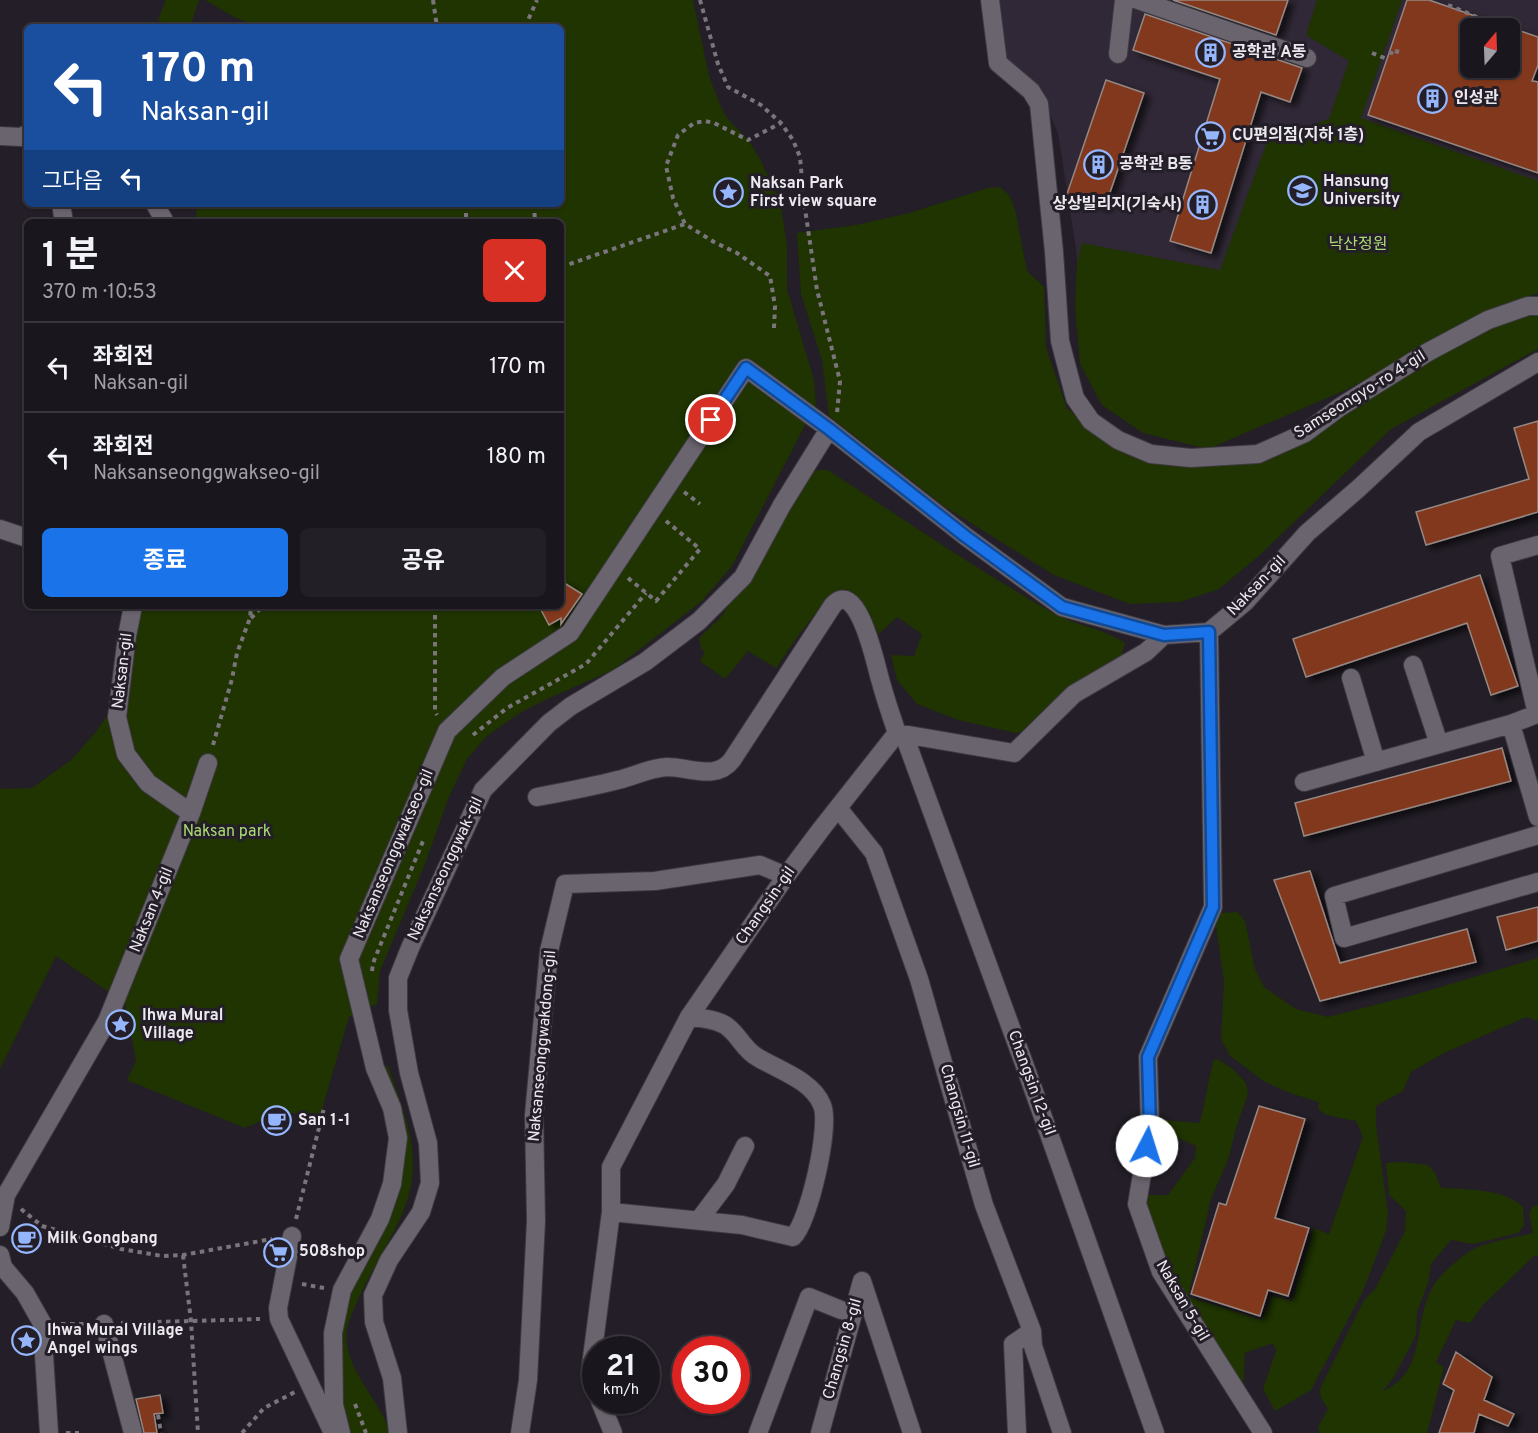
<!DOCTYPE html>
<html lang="ko">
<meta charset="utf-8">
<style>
:root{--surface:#1a161d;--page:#231f26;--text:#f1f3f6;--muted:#9f9fa4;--line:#38353b;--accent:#1a73e8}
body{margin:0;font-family:Overpass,"Noto Sans KR",sans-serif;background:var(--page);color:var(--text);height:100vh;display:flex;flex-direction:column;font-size:22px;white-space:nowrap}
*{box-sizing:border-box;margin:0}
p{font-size:20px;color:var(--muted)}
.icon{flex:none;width:33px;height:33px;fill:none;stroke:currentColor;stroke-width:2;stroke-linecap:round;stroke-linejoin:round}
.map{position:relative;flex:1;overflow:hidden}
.panel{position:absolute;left:24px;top:219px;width:540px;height:390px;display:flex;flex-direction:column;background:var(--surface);border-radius:9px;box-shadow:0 2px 4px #0004,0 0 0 2px var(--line)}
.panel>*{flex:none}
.top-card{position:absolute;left:24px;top:24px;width:540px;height:183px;border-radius:9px;box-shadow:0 2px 4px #0004,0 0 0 2px var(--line);background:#1a4fa0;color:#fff;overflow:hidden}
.needle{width:39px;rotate:19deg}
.tools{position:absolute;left:1460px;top:18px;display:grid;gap:12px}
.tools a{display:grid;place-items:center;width:60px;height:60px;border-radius:9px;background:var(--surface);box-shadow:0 2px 4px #0004,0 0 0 2px var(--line);font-size:30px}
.speed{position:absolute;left:582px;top:1336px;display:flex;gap:12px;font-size:30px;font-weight:700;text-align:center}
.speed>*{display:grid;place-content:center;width:78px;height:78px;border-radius:50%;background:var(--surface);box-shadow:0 2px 4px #0004,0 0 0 2px var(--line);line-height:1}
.speed small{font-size:15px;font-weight:400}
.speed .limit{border:9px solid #d22;background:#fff;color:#111}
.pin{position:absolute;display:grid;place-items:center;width:51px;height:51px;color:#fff;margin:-26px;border:3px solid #fff;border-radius:50%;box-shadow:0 2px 6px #0007}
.me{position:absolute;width:66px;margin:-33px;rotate:5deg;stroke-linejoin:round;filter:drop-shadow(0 0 4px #0008)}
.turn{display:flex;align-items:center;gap:21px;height:126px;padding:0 18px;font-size:27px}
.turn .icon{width:78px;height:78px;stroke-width:2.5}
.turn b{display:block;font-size:42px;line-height:51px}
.then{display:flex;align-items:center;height:57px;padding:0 18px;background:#0003;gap:12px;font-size:22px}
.round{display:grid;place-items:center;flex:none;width:63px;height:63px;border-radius:9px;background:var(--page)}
.head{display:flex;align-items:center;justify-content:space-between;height:102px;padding:0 18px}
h1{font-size:36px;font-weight:700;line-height:45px}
.cta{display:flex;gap:12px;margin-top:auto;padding:12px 18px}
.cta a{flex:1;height:69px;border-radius:9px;background:var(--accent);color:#fff;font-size:24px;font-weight:700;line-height:69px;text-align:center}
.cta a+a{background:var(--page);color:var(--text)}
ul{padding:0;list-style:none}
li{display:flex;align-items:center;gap:18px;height:90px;padding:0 18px;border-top:2px solid var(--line)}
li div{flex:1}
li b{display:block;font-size:22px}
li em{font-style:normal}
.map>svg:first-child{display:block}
.built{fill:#302836;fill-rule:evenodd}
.green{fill:#1f3400}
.building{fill:#82371e;stroke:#958782;stroke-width:1.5;filter:url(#shadow)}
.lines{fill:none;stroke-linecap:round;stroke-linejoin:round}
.minor-casing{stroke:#3d3941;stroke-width:20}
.path{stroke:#7a757d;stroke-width:4;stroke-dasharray:4.5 4.5;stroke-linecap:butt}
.minor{stroke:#6a646f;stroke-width:18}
.route-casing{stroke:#114b97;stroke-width:15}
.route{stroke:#1a73e8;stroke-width:10}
.labels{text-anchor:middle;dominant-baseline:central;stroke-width:6;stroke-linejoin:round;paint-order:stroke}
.poi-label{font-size:16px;font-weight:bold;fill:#ece8ef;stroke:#231e27;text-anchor:start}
.park-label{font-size:16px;fill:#abdb74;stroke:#231e27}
.street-label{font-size:16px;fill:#ece8ef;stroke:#231e27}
</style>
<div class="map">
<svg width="1538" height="1433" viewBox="0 0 1538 1433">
<defs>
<filter id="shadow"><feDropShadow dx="6" dy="4" stdDeviation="3" flood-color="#0009"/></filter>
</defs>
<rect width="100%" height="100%" fill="#231e27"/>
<path class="built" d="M 997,0 L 1538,0 L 1538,289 L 1086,361 L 1076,249 L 1058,133 L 1037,85 L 1004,60 ZM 1470,28 L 1509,28 L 1509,68 L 1470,68 Z"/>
<path class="green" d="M 166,0 L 199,0 L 190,27 L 174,27 L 158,20 Z
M 205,0 L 693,0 L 709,76 L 721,107 L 728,119 L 748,140 L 759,157 L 780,201 L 787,245 L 787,289 L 814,380 L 816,404 L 732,566 L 702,601 L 613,670 L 545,700 L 520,713 L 487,736 L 467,759 L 448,799 L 425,864 L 380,971 L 377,1004 L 349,1017 L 321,1113 L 278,1113 L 245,1128 L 127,1080 L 136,1061 L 125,1003 L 56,956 L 0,1069 L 0,789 L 32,788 L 71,760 L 95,733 L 119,699 L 141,606 L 561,606 L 561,222 L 196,222 L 197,205 L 224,208 L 226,204 L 561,204 L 561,27 L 261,27 L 236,18 Z
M 1317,0 L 1402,0 L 1361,118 L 1538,181 L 1538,293 L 1490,311 L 1348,389 L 1208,449 L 1143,433 L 1102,405 L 1080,364 L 1075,306 L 1077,264 L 1082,243 L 1220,270 L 1268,139 L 1329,119 L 1349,61 L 1306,35 Z
M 1000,187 L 1009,195 L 1015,209 L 1027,271 L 1044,287 L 1046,348 L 1067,408 L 1099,436 L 1136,458 L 1175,464 L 1256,460 L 1368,394 L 1504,321 L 1538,312 L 1538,349 L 1391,429 L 1261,554 L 1219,589 L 1180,602 L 1130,604 L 1054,575 L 944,506 L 829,416 L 822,360 L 801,294 L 797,233 L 856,225 L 909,213 L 988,188 Z
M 817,470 L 828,470 C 903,519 976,569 1053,613 C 1076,626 1103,628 1125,643 L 1120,661 L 1087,675 L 1067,689 L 1030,729 L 1016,733 L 958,720 L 917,704 L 897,680 L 891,655 L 914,656 L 922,634 L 897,617 L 879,634 L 862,602 L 846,589 L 830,595 L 801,632 L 776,668 L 748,651 L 725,679 L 700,661 L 705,652 L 701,649 L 699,638 L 722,616 L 806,474 Z
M 1238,912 L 1245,921 L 1255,969 L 1264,987 L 1296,1009 L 1328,1017 L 1417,994 L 1538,958 L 1538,1021 L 1526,1017 L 1444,1053 L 1411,1072 L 1403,1091 L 1376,1106 L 1376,1125 L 1388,1214 L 1386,1231 L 1363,1291 L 1311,1390 L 1275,1411 L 1263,1389 L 1276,1351 L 1273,1343 L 1245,1353 L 1243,1387 L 1230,1395 L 1225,1391 L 1181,1315 L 1145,1209 L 1148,1195 L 1168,1195 L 1195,1158 L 1196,1146 L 1162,1131 L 1163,1120 L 1200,1123 L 1213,1061 L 1218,1059 L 1234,1070 L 1246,1083 L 1248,1094 L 1236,1128 L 1229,1157 L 1211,1199 L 1188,1297 L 1262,1320 L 1272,1296 L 1292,1301 L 1314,1228 L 1329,1234 L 1363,1137 L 1356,1121 L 1327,1115 L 1318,1109 L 1319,1102 L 1293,1094 L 1265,1082 L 1230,1056 L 1221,1039 L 1224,982 L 1216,926 L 1221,913 Z
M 388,1066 C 407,1120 426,1161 401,1217 C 393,1234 384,1250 375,1266 C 368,1279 349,1316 347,1329 C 341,1367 380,1398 390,1433 L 342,1433 L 333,1333 L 396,1163 L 375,1068 Z
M 1405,1162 L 1428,1165 L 1435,1173 L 1441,1188 C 1465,1189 1506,1189 1523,1207 L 1524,1225 L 1518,1233 L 1473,1244 L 1451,1240 L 1431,1264 L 1428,1283 L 1417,1312 L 1416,1335 L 1394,1377 L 1383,1391 C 1427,1373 1413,1322 1432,1288 C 1438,1276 1460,1257 1472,1250 C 1484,1242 1518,1237 1533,1233 L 1529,1214 L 1533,1206 L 1538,1205 L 1538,1255 L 1534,1256 L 1483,1305 L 1470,1323 L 1456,1320 L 1436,1362 L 1444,1367 L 1427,1433 L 1319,1433 L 1318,1427 L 1328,1409 L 1321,1398 L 1320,1389 L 1364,1300 L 1375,1289 L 1405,1231 L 1406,1211 L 1389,1195 L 1386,1163 Z"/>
<path class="building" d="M 1173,0 L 1288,0 L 1276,35 Z
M 1407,0 L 1429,0 L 1504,26 L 1504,28 L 1470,28 L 1470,68 L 1509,68 L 1509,27 L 1538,37 L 1538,65 L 1532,81 L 1538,82 L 1538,173 L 1368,115 Z
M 1145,14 L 1302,68 L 1290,102 L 1261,92 L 1211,253 L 1170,241 L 1220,79 L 1133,50 Z
M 1106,80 L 1144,93 L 1105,207 L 1067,194 Z
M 1538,421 L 1538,512 L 1426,545 L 1416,512 L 1529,479 L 1514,428 Z
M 1480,575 L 1518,686 L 1491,695 L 1467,623 L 1306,677 L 1293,639 Z
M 561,581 L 582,594 L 561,624 L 561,618 L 549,625 L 539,606 L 561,606 Z
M 1502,748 L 1511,781 L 1304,836 L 1295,803 Z
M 1310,871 L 1340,963 L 1467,929 L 1476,962 L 1320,1001 L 1274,880 Z
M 1538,907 L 1538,941 L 1506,950 L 1497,917 Z
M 1259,1106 L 1305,1119 L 1275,1218 L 1309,1228 L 1288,1296 L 1268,1290 L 1260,1316 L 1191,1294 L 1219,1203 L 1226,1205 Z
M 1456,1352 L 1492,1377 L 1484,1400 L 1514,1414 L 1508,1426 L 1479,1414 L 1474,1433 L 1439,1433 L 1454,1390 L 1443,1384 Z
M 160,1395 L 163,1413 L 154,1414 L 157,1433 L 144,1433 L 136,1399 Z"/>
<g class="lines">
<defs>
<path id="minor" d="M 990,0 L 998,63 L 1031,91 L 1039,104 L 1054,252 L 1060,341 L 1075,398 L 1091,421 L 1118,440 L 1151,454 L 1191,458 L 1258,454 L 1305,433 L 1340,407 L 1428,352 L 1488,320 L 1528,306 L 1538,306
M 1138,0 L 1307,58
M 1118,54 L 1124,0
M 0,136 L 21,137 L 27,134
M 61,204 L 64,222
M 155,204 L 165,222
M 0,529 L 27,538
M 133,606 L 127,636 L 117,717 L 126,754 L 148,783 L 191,813
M 1209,632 L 1213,907 L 1148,1057 L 1150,1127 L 1137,1204 L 1161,1272 L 1263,1433
M 1413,665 L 1439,744
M 1351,678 L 1376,762
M 1511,724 L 1538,817
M 904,735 L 1026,1069 L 1155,1433
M 1304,782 L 1511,724 L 1537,714 L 1500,556 L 1538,545
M 537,797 C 564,792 591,787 618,780 C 635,776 649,768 667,767 C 690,767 716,781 732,760 L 833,605 C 858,577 876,666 880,679 C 885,698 891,715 897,733
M 838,808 L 874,853 L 919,979 L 984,1205 L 1032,1331 L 1033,1346 L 1062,1433
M 1538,835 L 1334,896 L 1344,938 L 1538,882
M 611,1212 L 742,1225 L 793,1237 C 809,1222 831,1125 822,1105 C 812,1080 778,1070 757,1057 C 743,1049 738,1033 725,1025 C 714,1019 701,1018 689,1017
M 699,1220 L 726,1184 L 745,1146
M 0,1227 L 6,1195 L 107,1021 L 191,813 L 208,763
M 292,1236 L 278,1308 L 279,1319 L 333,1433
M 0,1255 L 3,1267 L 25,1293 L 42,1323 L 49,1433
M 862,1281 L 912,1433
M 104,1324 L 133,1433
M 596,1388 L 590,1373 L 611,1212 L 611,1167 L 689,1017 L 786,876 L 822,828 L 897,733 L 1014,753 L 1074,694 L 1146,652 L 1164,635
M 600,1401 L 613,1433
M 341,1433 L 334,1405 L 333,1333 L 342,1290 L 380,1219 L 392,1184 L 398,1138 L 392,1108 L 375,1068 L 349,959 L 447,731 L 503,677 L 570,633 L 746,368 L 829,429 L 965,536 L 1062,607 L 1164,635 L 1209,632 L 1245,602 L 1307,533 L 1359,488 L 1419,432 L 1538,362
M 398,1433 L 392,1378 L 374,1322 L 373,1295 L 389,1260 L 421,1212 L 430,1183 L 428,1143 L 409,1073 L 398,1010 L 398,978 L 410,948 L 483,790 L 549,723 L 571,706 L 645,662 L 699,621 L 743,577 L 782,505 L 829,429
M 520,1433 L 528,1380 L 536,1221 L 534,1115 L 549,951 L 565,884 L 655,881 L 760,865 L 786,876
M 758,1433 L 809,1297 L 841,1310
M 820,1433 L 862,1281
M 1017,1433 L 1013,1344 L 1032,1331"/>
</defs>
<use href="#minor" class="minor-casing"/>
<path class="path" d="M 433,0 L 437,27
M 700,0 L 718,64 L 728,87 L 761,105 L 781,123 L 793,140 L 800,157 L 804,202 L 817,290 L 840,381 L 837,413
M 1448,5 L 1477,17
M 525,27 L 537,0
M 1389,52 L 1396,55 L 1398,48
M 1372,53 L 1387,59
M 466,204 L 466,222
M 534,204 L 535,222
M 561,267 L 685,224
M 774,328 L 775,306 L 770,276 L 737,253 L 714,242 L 685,224 L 673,198 L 666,166 L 678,135 L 694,123 L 705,121 L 714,123 L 748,140 L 781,123
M 684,492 L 700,504
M 628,578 L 656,601 L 700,549 L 666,521
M 435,606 L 435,711 L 437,715
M 251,618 L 263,606
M 473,735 L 507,708 L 586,664 L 646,593
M 213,745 L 232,679 L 237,653 L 250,618 L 251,606
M 372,971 L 373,963 L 423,841
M 21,1209 L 42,1226 L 121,1249 L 162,1256 L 183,1255 L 272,1239
M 296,1219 L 324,1108
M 183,1255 L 191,1321 L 198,1433
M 302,1284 L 324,1288
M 121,1323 L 260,1319
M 61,1324 L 87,1324
M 355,1404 L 366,1433
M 158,1415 L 161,1433
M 66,1433 L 79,1433
M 242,1433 L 264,1408 L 295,1392"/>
<use href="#minor" class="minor"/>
</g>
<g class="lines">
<defs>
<path id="route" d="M 711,420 L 746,368 L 829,429 L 965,536 L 1062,607 L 1164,635 L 1209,632 L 1213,907 L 1148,1057 L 1150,1127 L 1147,1146"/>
</defs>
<use href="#route" class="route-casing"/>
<use href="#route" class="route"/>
</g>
<defs>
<symbol id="building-ring" viewBox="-11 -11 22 22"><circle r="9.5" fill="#231e27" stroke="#95b6fd" stroke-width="1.5"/><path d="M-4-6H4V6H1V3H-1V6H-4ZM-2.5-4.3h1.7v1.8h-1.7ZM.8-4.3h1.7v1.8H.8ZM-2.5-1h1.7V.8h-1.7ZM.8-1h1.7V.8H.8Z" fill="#95b6fd"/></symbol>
<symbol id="supermarket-ring" viewBox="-11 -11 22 22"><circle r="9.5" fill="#231e27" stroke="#95b6fd" stroke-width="1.5"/><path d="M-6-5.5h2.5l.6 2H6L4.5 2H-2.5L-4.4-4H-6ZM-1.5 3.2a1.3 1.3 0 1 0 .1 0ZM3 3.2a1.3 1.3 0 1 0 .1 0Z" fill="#95b6fd"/></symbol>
<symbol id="university-ring" viewBox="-11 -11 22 22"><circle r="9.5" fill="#231e27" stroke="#95b6fd" stroke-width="1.5"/><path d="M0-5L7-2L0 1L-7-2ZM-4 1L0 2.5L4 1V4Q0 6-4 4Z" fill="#95b6fd"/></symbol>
<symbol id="sight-ring" viewBox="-11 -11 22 22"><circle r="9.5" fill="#231e27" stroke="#95b6fd" stroke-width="1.5"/><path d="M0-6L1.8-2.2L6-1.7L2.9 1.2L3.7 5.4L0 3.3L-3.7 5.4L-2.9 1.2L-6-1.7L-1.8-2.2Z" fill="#95b6fd"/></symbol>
<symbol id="cafe-ring" viewBox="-11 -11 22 22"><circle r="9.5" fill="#231e27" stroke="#95b6fd" stroke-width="1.5"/><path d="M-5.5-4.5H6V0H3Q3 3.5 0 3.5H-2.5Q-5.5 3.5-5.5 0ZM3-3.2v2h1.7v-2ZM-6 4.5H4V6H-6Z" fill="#95b6fd"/></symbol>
</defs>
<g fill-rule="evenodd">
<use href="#building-ring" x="1194" y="36" width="33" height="33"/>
<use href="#building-ring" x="1416" y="82" width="33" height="33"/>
<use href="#supermarket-ring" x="1194" y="120" width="33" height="33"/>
<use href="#building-ring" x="1082" y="148" width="33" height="33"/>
<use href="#university-ring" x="1286" y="174" width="33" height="33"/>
<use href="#sight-ring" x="712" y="176" width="33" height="33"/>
<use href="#building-ring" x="1186" y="188" width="33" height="33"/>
<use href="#sight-ring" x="104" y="1008" width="33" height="33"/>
<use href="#cafe-ring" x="260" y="1104" width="33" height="33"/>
<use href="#cafe-ring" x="10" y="1222" width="33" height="33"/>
<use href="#supermarket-ring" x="262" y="1236" width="33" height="33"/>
<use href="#sight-ring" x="10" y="1324" width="33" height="33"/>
</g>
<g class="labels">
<g class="poi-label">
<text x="1232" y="53">공학관 A동</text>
<text x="1454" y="99">인성관</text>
<text x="1232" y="136">CU편의점(지하 1층)</text>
<text x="1119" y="165">공학관 B동</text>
<text x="1323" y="182">Hansung<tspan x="1323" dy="18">University</tspan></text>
<text x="750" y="184">Naksan Park<tspan x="750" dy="18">First view square</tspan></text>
<text x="1182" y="205" text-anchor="end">상상빌리지(기숙사)</text>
<text x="142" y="1016">Ihwa Mural<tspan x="142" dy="18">Village</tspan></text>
<text x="298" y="1121">San 1-1</text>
<text x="47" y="1239">Milk Gongbang</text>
<text x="299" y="1252">508shop</text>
<text x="47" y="1331">Ihwa Mural Village<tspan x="47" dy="18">Angel wings</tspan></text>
</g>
<g class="park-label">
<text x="1358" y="245">낙산정원</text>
<text x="227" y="832">Naksan park</text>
</g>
<g class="street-label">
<text transform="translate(1360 395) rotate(-32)">Samseongyo-ro 4-gil</text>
<text transform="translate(1257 586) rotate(-46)">Naksan-gil</text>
<text transform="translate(123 671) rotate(-83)">Naksan-gil</text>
<text transform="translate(394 854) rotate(-67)">Naksanseonggwakseo-gil</text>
<text transform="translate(446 869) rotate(-65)">Naksanseonggwak-gil</text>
<text transform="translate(766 906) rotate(-55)">Changsin-gil</text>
<text transform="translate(152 910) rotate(-68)">Naksan 4-gil</text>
<text transform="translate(543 1046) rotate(-85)">Naksanseonggwakdong-gil</text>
<text transform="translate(1031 1083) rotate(70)">Changsin 12-gil</text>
<text transform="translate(959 1116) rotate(74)">Changsin 11-gil</text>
<text transform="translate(1182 1301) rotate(60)">Naksan 5-gil</text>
<text transform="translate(843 1349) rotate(-74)">Changsin 8-gil</text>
</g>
</g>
</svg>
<div class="tools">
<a><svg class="needle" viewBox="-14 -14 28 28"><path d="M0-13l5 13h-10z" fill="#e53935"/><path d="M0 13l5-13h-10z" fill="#9f9fa4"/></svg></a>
</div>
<div class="speed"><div>21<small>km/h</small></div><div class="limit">30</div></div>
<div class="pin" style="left:711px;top:420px;background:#d93025"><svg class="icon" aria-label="arrive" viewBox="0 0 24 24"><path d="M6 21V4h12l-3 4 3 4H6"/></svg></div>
<svg class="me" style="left:1147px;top:1146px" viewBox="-20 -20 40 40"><circle r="19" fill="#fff"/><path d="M0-13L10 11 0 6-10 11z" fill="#1a73e8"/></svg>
<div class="top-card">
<div class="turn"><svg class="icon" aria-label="left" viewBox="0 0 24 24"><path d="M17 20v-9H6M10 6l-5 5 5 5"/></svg><div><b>170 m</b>Naksan-gil</div></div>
<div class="then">그다음<svg class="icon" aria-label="left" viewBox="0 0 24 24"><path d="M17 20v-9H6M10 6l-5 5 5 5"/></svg></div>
</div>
<section class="panel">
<div class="head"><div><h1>1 분</h1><p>370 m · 10:53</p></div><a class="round" style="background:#d93025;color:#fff"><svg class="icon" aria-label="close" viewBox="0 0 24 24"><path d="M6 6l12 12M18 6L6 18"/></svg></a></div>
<ul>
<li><svg class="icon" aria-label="left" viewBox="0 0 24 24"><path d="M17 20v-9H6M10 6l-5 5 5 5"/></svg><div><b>좌회전</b><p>Naksan-gil</p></div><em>170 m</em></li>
<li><svg class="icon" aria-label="left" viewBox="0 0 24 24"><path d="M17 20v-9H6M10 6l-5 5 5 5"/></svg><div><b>좌회전</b><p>Naksanseonggwakseo-gil</p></div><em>180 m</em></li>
</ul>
<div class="cta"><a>종료</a><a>공유</a></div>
</section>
</div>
